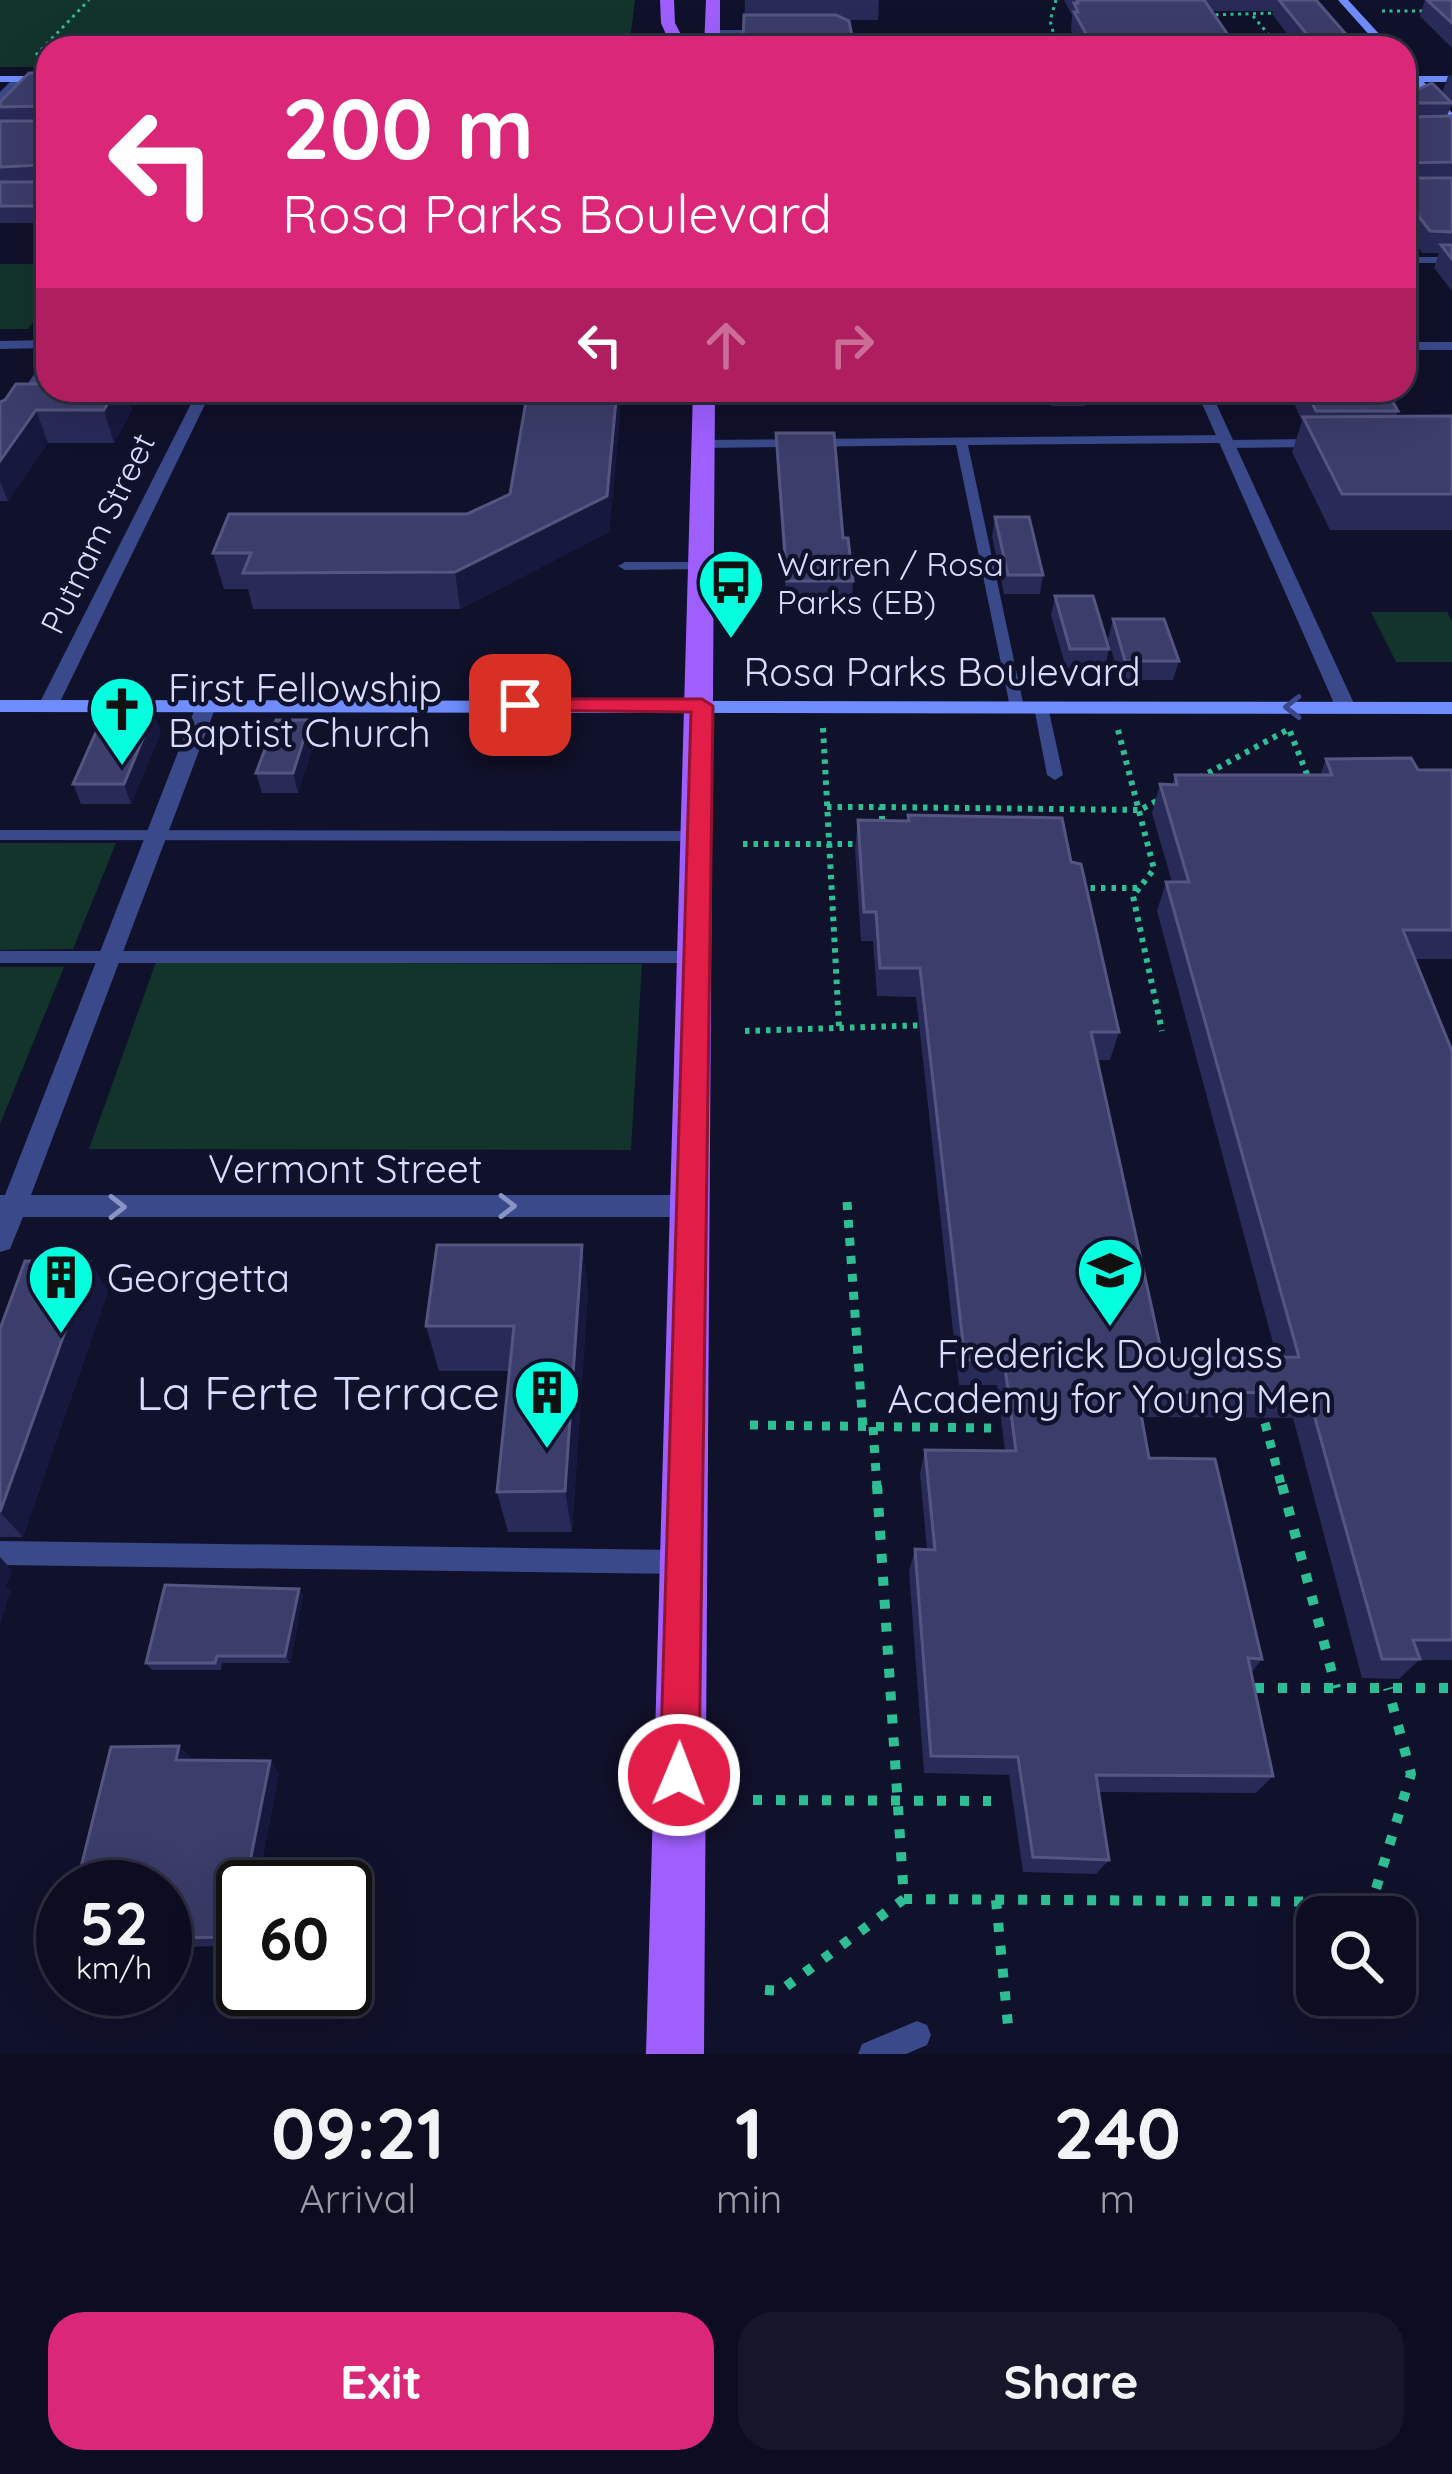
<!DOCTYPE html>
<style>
:root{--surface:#0c0d20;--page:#151629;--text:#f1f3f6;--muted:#9a9ca5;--line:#2c2d3e;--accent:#db2777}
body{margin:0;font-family:Quicksand,sans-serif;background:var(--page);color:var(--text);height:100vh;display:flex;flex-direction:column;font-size:45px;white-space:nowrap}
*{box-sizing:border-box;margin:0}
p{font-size:39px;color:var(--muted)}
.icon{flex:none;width:66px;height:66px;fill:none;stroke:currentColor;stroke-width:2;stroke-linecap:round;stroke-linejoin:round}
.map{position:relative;height:2054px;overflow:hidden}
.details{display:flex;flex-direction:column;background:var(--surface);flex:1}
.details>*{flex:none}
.guide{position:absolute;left:36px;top:36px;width:1380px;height:366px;border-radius:36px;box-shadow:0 12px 48px #0002,0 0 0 3px var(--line);background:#db2777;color:#fff;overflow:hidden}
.tools{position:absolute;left:1296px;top:1896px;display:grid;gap:24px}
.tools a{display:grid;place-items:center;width:120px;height:120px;border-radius:24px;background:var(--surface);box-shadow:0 12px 48px #0002,0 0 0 3px var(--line);font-size:60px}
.speed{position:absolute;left:36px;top:1860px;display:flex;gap:24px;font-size:60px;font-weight:700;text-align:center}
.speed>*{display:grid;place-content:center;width:156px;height:156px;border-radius:50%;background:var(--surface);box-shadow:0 12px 48px #0002,0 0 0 3px var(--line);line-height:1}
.speed small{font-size:30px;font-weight:400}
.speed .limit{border:6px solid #111;border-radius:18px;background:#fff;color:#111}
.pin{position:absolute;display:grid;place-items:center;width:102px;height:102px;color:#fff;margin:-51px;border-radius:24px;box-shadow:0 6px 18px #0006}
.me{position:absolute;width:132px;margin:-66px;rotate:1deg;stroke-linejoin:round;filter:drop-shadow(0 0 9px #0008)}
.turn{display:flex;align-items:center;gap:42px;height:252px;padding:0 48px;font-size:54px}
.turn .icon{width:156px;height:156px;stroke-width:2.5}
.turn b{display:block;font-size:84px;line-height:102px}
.lanes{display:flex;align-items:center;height:114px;padding:0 48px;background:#0003;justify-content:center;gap:60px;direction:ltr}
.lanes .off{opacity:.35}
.eta{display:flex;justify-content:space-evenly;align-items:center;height:204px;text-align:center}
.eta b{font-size:72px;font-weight:700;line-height:84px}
.button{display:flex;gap:24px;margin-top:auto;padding:24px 48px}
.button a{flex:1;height:138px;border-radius:36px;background:var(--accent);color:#fff;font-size:48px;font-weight:700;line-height:138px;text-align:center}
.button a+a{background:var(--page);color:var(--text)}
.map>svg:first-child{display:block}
.green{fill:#12342b}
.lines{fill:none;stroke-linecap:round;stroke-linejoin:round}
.path-far3{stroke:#2dbe94;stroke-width:3;stroke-dasharray:3 4.5;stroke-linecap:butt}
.path-far2{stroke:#2dbe94;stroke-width:6;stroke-dasharray:4.5 6;stroke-linecap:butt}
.path-far1{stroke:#2dbe94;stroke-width:9;stroke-dasharray:8 10;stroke-linecap:butt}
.path{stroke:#2dbe94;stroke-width:10;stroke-dasharray:9 14;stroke-linecap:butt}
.lane{fill:#3a498a;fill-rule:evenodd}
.street{fill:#3a498a;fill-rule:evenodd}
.secondary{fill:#6f8dff;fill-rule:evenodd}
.primary{fill:#9f5fff;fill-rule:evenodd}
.wall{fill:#282a58}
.shaded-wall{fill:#17183e}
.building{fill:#3b3d6a;stroke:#545681;stroke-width:3}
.oneway{stroke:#3b498a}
.oneway2{stroke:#8993c4}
.route{fill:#e11d48;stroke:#92132f;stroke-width:3}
.labels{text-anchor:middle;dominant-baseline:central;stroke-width:9;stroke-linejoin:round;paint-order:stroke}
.far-street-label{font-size:33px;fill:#d8ddff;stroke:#10112a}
.far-poi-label{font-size:33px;fill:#d8ddff;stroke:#10112a;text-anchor:start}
.street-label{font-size:39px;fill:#d8ddff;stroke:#10112a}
.poi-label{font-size:39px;fill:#d8ddff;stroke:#10112a;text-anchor:start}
.near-poi-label{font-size:48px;fill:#d8ddff;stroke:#10112a;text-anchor:end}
</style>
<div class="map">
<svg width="1452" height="2054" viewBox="0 0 1452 2054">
<rect width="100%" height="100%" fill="#10112a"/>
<path class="green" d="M 0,0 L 635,0 L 629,48 L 48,48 L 48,67 L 0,67 Z
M 0,264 L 48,264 L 48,300 L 28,329 L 0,329 Z
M 1371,612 L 1447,612 L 1452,621 L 1452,662 L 1396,662 Z
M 0,843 L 116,843 L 73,949 L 0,950 Z
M 156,962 L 642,964 L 631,1150 L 89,1149 Z
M 0,967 L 64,967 L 0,1124 Z"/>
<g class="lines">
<path class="path-far3" d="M 1056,0 L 1050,21 L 1058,48
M 1382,11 L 1427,11
M 1208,15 L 1276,13
M 1253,16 L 1280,48
M 36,55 L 89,0"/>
<path class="path-far2" d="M 823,728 L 839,1026
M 1118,730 L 1154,869 L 1133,896 L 1162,1031
M 1199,778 L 1289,729 L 1310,782
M 827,807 L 881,807 L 883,828
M 881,807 L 1140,810 L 1164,797
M 743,844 L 861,844
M 1080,888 L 1137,888
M 745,1031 L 929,1025"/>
<path class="path-far1" d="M 847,1202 L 863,1427
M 1265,1423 L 1282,1488
M 750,1425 L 991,1428
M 873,1427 L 877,1488"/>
<path class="path" d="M 877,1485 L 904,1899 L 1372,1902 L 1411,1774 L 1388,1688
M 1282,1485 L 1336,1688
M 1255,1688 L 1452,1688
M 753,1800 L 991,1801
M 996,1900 L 1009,2036
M 765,1990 L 780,1991 L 904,1899"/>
<path class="lane" d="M 710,30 L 765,30 L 769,32 L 713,34 Z
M 832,30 L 838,30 L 843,36 L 878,36 L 881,48 L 873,48 L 872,40 L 838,40 Z
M 1404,257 L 1452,257 L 1452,263 L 1404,263 Z
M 48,359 L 48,370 L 4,434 L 0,436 L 0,424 L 44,360 Z
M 1225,435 L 1230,440 L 1315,439 L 1321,443 L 1315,447 L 1227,448 L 1222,443 L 968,445 L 1024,707 L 1017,711 L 1010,707 L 956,445 L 703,448 L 697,444 L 703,440 Z
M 700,562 L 705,563 L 705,569 L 625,570 L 618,566 L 625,562 Z
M 1041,703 L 1048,707 L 1063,775 L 1055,780 L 1047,775 L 1034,707 Z
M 0,830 L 698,831 L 706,836 L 698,841 L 0,840 Z
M 0,951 L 697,951 L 706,957 L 697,963 L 0,963 Z
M 0,1541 L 679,1550 L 687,1554 L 691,1562 L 687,1570 L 679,1574 L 0,1565 Z
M 917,2021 L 927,2025 L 931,2035 L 927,2045 L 906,2054 L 858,2054 L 862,2044 Z"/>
<path class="street" d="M 15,77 L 24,79 L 0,101 L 0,92 Z
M 48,340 L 48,348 L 0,349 L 0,341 Z
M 1404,342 L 1452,342 L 1452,350 L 1404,350 Z
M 198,390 L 212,390 L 58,706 L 48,712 L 41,710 L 38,706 Z
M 1196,390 L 1210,390 L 1356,708 L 1353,712 L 1339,712 L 1336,708 Z
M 206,700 L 216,706 L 31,1195 L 691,1195 L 700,1198 L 704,1206 L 700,1214 L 691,1217 L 23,1217 L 10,1249 L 0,1252 L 0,1195 L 5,1195 L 196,706 Z"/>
<path class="secondary" d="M 1338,0 L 1348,0 L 1392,48 L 1381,48 Z
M 1404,64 L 1418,76 L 1452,76 L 1452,82 L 1424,82 L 1452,113 L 1452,123 L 1412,82 L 1404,82 Z
M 0,76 L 48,76 L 48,82 L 0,82 Z
M 0,700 L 1452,702 L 1452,714 L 0,712 Z"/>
<path class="primary" d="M 660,0 L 674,0 L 675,23 L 688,48 L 672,48 L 661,23 Z
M 706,0 L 720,0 L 720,48 L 704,48 Z
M 693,390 L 715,390 L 704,2054 L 646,2054 Z"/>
</g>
<path class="wall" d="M 745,0 L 879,0 L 878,20 L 847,20 L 852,48 L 743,48 Z
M 1064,0 L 1316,0 L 1358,48 L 1298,48 L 1272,14 L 1273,11 L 1211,11 L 1237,48 L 1081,48 L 1071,31 L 1072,15 Z
M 1425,0 L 1452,0 L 1452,48 L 1420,16 Z
M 48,73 L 48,223 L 0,223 L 0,107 Z
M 1452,75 L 1452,107 L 1451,106 L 1447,116 L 1452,116 L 1452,291 L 1434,268 L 1439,253 L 1422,253 L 1404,228 L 1404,96 L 1442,93 L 1448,76 Z
M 48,390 L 126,390 L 132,410 L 114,443 L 48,443 L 8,501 L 0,501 L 0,402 Z
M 528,390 L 618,390 L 620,415 L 609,532 L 460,609 L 253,609 L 248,589 L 224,589 L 213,553 L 467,514 L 510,494 Z
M 917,390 L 1088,390 L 1085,406 L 1051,406 L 1049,399 L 1002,396 L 918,396 Z
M 1288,390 L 1386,390 L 1398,411 L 1396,417 L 1452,416 L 1452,530 L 1330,530 L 1292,452 L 1302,421 Z
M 776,433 L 843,538 L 853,581 L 852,600 L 786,600 L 776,452 Z
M 995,517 L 1043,575 L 1040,594 L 1004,594 L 992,536 Z
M 1055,596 L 1109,649 L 1105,668 L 1066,668 L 1051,615 Z
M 1113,619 L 1179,661 L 1173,680 L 1120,680 L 1108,639 Z
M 161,732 L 131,804 L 81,804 L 73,784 Z
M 315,740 L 298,793 L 262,793 L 256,773 Z
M 1326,759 L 1418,770 L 1452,770 L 1452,959 L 1414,959 L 1452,1051 L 1452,1660 L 1419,1660 L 1399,1679 L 1362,1678 L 1293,1418 L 1141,1417 L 1149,1458 L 1262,1659 L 1251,1673 L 1273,1776 L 1256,1793 L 1098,1792 L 1109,1860 L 1096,1874 L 1023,1872 L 1009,1775 L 924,1773 L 909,1571 L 915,1549 L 927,1549 L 920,1474 L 925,1450 L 1005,1451 L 997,1385 L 959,1385 L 916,997 L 877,996 L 873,941 L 861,941 L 855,849 L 858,820 L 907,821 L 908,815 L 1071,862 L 1119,1032 L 1110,1060 L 1097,1060 L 1163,1359 L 1277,1358 L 1157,911 L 1166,882 L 1172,882 L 1152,813 L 1160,784 L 1172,785 L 1175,775 L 1320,775 Z
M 582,1245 L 588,1291 L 572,1532 L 508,1532 L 497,1492 L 510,1371 L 439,1371 L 426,1326 Z
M 90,1262 L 108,1291 L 23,1537 L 0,1537 L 0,1329 Z
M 299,1589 L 303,1596 L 290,1663 L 222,1663 L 221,1670 L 152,1670 L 146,1663 Z
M 179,1746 L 191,1758 L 191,1760 L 279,1773 L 257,1887 L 243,1887 L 243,1946 L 165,1947 L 165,1887 Z"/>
<path class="shaded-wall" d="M 115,390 L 126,390 L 132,410 L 114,443 L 104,410 Z
M 617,390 L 620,415 L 609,532 L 460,609 L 455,572 Z
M 36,410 L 48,443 L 8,501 L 0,481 L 0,461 Z
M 154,712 L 161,732 L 131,804 L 124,784 Z
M 310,720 L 315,740 L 298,793 L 293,773 Z
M 582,1245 L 588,1291 L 572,1532 L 565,1491 Z
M 90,1262 L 108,1291 L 23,1537 L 0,1512 Z
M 0,1557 L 12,1570 L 6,1587 L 11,1591 L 0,1625 Z
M 299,1589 L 303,1596 L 290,1663 L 285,1656 Z
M 179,1746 L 191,1758 L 188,1772 L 176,1760 Z
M 270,1761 L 279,1773 L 257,1887 L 245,1887 Z
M 243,1896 L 243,1943 L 235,1937 Z"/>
<path class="building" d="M 1077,0 L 1204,0 L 1237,48 L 1094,48 L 1074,12 L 1078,12 L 1074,3 L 1078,3 Z
M 1279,0 L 1316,0 L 1358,48 L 1318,48 Z
M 1427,0 L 1452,0 L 1452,23 Z
M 744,15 L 836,15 L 849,21 L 853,41 L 743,41 Z
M 29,73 L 48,73 L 48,209 L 44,209 L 46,206 L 0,206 L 0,182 L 42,182 L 47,178 L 43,165 L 0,167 L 0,121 L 43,121 L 47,117 L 43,106 L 0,107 L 0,102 Z
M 1432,83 L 1452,103 L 1410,103 L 1406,113 L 1410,117 L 1452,116 L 1452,162 L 1407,163 L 1411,178 L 1452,178 L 1452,232 L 1430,231 L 1410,205 L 1404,205 L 1404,96 Z
M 1441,245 L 1452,245 L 1452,259 Z
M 16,384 L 48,384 L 48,390 L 115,390 L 104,410 L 36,410 L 0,461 L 0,402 L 5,400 Z
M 528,390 L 617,390 L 607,496 L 455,572 L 243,573 L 251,553 L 213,553 L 229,514 L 467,514 L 510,494 Z
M 1306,390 L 1386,390 L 1398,411 L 1316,411 Z
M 1452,416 L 1452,494 L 1342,494 L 1303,417 Z
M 776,433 L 834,433 L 843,538 L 848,538 L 853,581 L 787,581 Z
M 995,517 L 1029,517 L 1043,575 L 1008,575 Z
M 1055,596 L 1093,596 L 1109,649 L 1070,649 Z
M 1113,619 L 1164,619 L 1179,661 L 1125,661 Z
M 105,712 L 154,712 L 124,784 L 73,784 Z
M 276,720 L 310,720 L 293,773 L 256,773 Z
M 1411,758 L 1418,770 L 1452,770 L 1452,930 L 1403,930 L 1452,1051 L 1452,1640 L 1413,1640 L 1420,1659 L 1382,1659 L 1308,1393 L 1137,1392 L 1149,1458 L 1215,1459 L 1262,1659 L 1248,1658 L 1273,1776 L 1096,1775 L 1109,1860 L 1033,1857 L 1018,1757 L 931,1756 L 915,1549 L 935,1550 L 925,1450 L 1016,1451 L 1004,1360 L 965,1360 L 920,968 L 880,968 L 876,912 L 864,912 L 858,820 L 909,821 L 908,815 L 1062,818 L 1071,862 L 1081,864 L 1119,1032 L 1091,1032 L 1163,1359 L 1299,1357 L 1166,882 L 1189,882 L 1160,784 L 1177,785 L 1175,775 L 1332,775 L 1326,759 Z
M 437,1245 L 582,1245 L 565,1491 L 497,1492 L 514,1326 L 426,1326 Z
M 25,1261 L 90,1262 L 0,1512 L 0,1329 Z
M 165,1585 L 299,1589 L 285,1656 L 217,1656 L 215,1663 L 146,1663 Z
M 179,1746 L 176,1760 L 270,1761 L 245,1887 L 243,1887 L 235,1937 L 165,1938 L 165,1887 L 76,1887 L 111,1747 Z"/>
<defs><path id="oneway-chevron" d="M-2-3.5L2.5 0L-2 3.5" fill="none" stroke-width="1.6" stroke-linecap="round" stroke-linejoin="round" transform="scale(3)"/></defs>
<use class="oneway" href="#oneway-chevron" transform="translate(1293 707) rotate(-180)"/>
<g class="oneway2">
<use href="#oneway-chevron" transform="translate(507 1206)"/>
<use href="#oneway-chevron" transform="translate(117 1207)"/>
</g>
<path class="route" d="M 520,699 L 702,699 L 713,706 L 699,1775 L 693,1789 L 679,1795 L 665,1789 L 660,1775 L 691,712 L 512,710 L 509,705 Z"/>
<defs>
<symbol id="bus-pin" viewBox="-11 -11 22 30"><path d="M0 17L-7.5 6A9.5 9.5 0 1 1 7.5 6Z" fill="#04ffdf" stroke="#10112a"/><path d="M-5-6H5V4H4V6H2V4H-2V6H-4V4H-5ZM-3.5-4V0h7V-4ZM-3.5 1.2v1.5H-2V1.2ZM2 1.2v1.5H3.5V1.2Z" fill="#111"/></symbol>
<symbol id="church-pin" viewBox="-11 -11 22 30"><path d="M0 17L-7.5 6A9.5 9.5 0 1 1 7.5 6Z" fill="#04ffdf" stroke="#10112a"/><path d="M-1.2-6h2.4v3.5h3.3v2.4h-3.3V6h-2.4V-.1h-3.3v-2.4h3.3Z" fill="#111"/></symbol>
<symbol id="school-pin" viewBox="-11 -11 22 30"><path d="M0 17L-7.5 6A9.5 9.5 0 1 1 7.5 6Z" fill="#04ffdf" stroke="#10112a"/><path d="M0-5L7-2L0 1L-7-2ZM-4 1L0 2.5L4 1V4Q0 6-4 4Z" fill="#111"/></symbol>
<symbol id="building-pin" viewBox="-11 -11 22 30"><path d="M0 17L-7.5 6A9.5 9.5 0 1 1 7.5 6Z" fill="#04ffdf" stroke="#10112a"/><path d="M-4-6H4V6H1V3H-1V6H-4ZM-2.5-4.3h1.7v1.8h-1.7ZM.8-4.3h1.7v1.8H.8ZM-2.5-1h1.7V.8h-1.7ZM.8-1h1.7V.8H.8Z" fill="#111"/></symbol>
</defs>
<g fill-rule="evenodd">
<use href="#bus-pin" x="693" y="544" width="76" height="104"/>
<use href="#church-pin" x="84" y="671" width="76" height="104"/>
<use href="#school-pin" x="1072" y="1232" width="76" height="104"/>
<use href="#building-pin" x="23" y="1239" width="76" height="104"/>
<use href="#building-pin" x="509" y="1354" width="76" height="104"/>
</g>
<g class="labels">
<g class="far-street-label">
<text transform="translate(97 533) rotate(-64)">Putnam Street</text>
</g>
<g class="far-poi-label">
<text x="777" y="563">Warren / Rosa<tspan x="777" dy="38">Parks (EB)</tspan></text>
</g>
<g class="street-label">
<text x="942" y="671">Rosa Parks Boulevard</text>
<text x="345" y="1168">Vermont Street</text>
</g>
<g class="poi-label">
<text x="168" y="687">First Fellowship<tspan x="168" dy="45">Baptist Church</tspan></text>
<text x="107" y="1277">Georgetta</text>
<text x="1110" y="1353" text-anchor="middle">Frederick Douglass<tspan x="1110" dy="45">Academy for Young Men</tspan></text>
</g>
<g class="near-poi-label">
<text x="500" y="1392">La Ferte Terrace</text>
</g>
</g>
</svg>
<div class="tools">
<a><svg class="icon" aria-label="search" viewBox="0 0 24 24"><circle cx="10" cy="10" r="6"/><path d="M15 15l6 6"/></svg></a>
</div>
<div class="speed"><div>52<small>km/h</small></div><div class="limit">60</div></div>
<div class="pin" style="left:520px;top:705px;background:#d93025"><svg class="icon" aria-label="arrive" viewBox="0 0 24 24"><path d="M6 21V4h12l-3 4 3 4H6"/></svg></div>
<svg class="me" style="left:679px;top:1775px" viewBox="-20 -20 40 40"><circle r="17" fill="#e11d48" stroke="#fff" stroke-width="3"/><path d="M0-11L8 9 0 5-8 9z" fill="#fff"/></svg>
<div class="guide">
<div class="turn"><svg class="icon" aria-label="left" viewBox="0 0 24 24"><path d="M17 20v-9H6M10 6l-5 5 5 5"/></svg><div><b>200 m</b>Rosa Parks Boulevard</div></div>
<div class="lanes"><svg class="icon" aria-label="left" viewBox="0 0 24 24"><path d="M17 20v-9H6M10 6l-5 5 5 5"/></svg><svg class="icon off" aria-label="ahead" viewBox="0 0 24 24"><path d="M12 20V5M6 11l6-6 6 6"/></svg><svg class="icon off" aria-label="right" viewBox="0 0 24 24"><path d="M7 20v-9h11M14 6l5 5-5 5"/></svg></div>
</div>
</div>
<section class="details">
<div class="eta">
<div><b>09:21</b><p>Arrival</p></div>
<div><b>1</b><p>min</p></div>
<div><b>240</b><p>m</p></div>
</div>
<div class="button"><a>Exit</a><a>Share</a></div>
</section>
